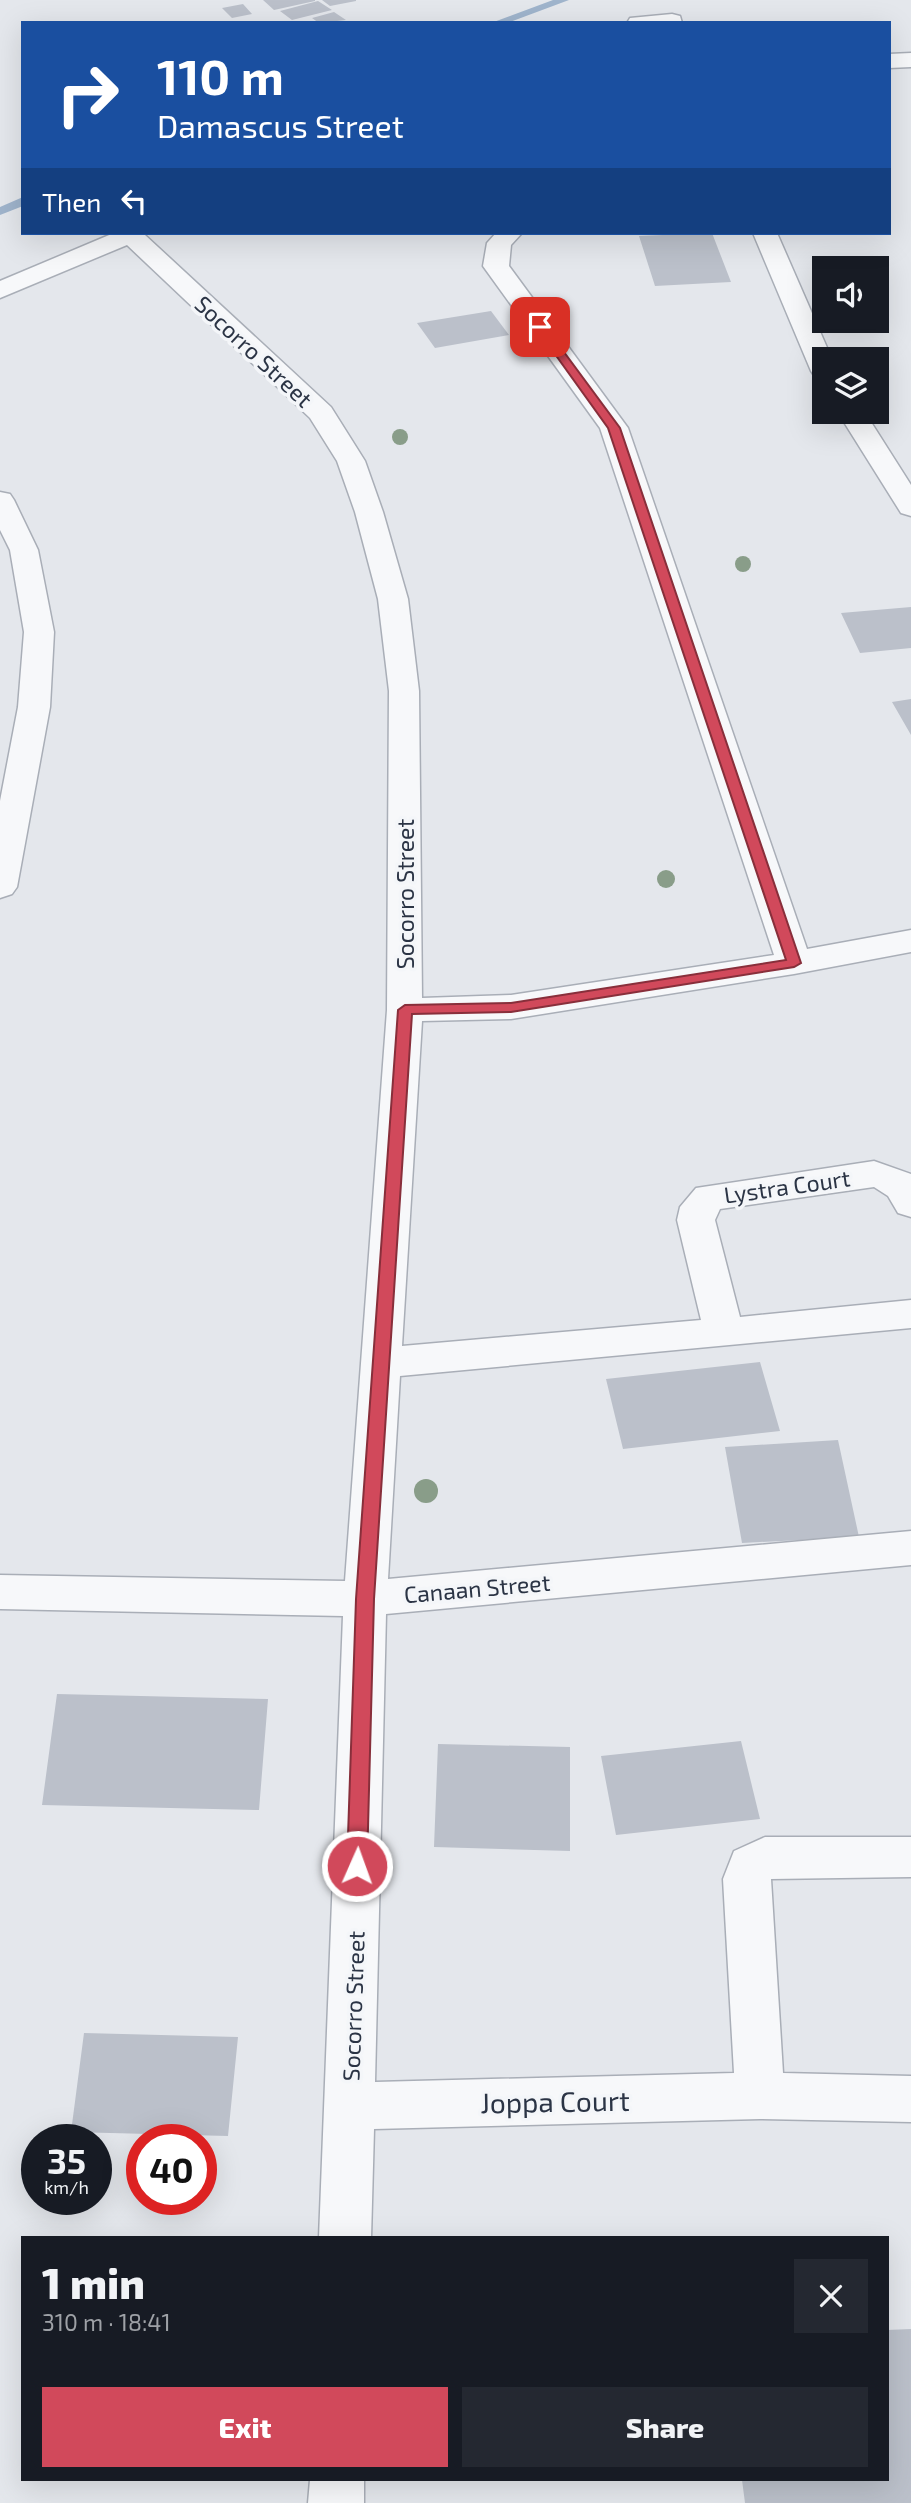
<!DOCTYPE html>
<meta charset="utf-8">
<style>
:root{--surface:#171b24;--page:#242831;--text:#f1f3f6;--muted:#9ea1a6;--accent:#d1495b}
body{margin:0;font-family:"Exo 2",sans-serif;background:var(--page);color:var(--text);height:100vh;display:flex;flex-direction:column;font-size:26px;white-space:nowrap}
*{box-sizing:border-box;margin:0}
p{font-size:23px;color:var(--muted)}
.icon{flex:none;width:38px;height:38px;fill:none;stroke:currentColor;stroke-width:2;stroke-linecap:round;stroke-linejoin:round}
.map{position:relative;flex:1;overflow:hidden}
.drawer{position:absolute;left:21px;top:2236px;width:868px;height:245px;display:flex;flex-direction:column;background:var(--surface);border-radius:0px;box-shadow:0 7px 28px #0002}
.drawer>*{flex:none}
.guide{position:absolute;left:21px;top:21px;width:870px;height:214px;border-radius:0px;box-shadow:0 7px 28px #0002;background:#1a4fa0;color:#fff;overflow:hidden}
.fabs{position:absolute;left:812px;top:256px;display:grid;gap:14px}
.fabs a{display:grid;place-items:center;width:77px;height:77px;border-radius:0px;background:var(--surface);box-shadow:0 7px 28px #0002;font-size:35px}
.speed{position:absolute;left:21px;top:2124px;display:flex;gap:14px;font-size:35px;font-weight:700;text-align:center}
.speed>*{display:grid;place-content:center;width:91px;height:91px;border-radius:50%;background:var(--surface);box-shadow:0 7px 28px #0002;line-height:1}
.speed small{font-size:18px;font-weight:400}
.speed .limit{border:10px solid #d22;background:#fff;color:#111}
.pin{position:absolute;display:grid;place-items:center;width:60px;height:60px;color:#fff;margin:-30px;border-radius:14px;box-shadow:0 4px 10px #0006}
.me{position:absolute;width:77px;margin:-38px;rotate:2deg;stroke-linejoin:round;filter:drop-shadow(0 0 5px #0008)}
.turn{display:flex;align-items:center;gap:24px;height:147px;padding:0 21px;font-size:32px}
.turn .icon{width:91px;height:91px;stroke-width:2.5}
.turn b{display:block;font-size:49px;line-height:60px}
.then{display:flex;align-items:center;height:66px;padding:0 21px;background:#0003;gap:14px;font-size:26px}
.round{display:grid;place-items:center;flex:none;width:74px;height:74px;border-radius:0px;background:var(--page)}
.headline{display:flex;align-items:center;justify-content:space-between;height:119px;padding:0 21px}
h1{font-size:42px;font-weight:800;line-height:52px}
.button{display:flex;gap:14px;margin-top:auto;padding:14px 21px}
.button a{flex:1;height:80px;border-radius:0px;background:var(--accent);color:#fff;font-size:28px;font-weight:800;line-height:80px;text-align:center}
.button a+a{background:var(--page);color:var(--text)}
.map>svg:first-child{display:block}
.lines{fill:none;stroke-linecap:round;stroke-linejoin:round}
.stream{fill:#9fb4cc;fill-rule:evenodd}
.building{fill:#bbc0ca}
.minor-casing{stroke:#a9aeb7;stroke-width:3}
.minor{fill:#f7f8fa;fill-rule:evenodd}
.tree{fill:#899d89}
.route{fill:#d1495b;stroke:#882f3b;stroke-width:2}
.labels{text-anchor:middle;dominant-baseline:central;stroke-width:7;stroke-linejoin:round;paint-order:stroke}
.street-label{font-size:23px;fill:#2b3445;stroke:#f4f6f9}
.near-street-label{font-size:28px;fill:#2b3445;stroke:#f4f6f9}
</style>
<div class="map">
<svg width="911" height="2503" viewBox="0 0 911 2503">
<rect width="100%" height="100%" fill="#e4e7ec"/>
<g class="lines">
<path class="stream" d="M 553,0 L 569,0 L 507,23 L 491,23 Z
M 23,197 L 23,206 L 0,215 L 0,207 Z"/>
</g>
<path class="building" d="M 263,0 L 315,0 L 315,1 L 274,10 Z
M 322,0 L 356,0 L 356,1 L 330,6 Z
M 318,1 L 332,10 L 292,20 L 280,11 Z
M 243,4 L 252,14 L 232,18 L 222,8 Z
M 334,12 L 346,20 L 319,23 L 312,18 Z
M 709,233 L 712,233 L 731,282 L 655,286 L 639,236 Z
M 491,311 L 509,335 L 435,348 L 417,323 Z
M 911,607 L 911,648 L 860,653 L 841,613 Z
M 911,699 L 911,735 L 892,702 Z
M 760,1362 L 780,1431 L 623,1449 L 606,1379 Z
M 838,1440 L 859,1537 L 742,1543 L 725,1447 Z
M 57,1694 L 268,1699 L 259,1810 L 42,1805 Z
M 741,1741 L 760,1819 L 616,1835 L 601,1756 Z
M 438,1744 L 570,1747 L 570,1851 L 434,1847 Z
M 84,2033 L 238,2037 L 228,2136 L 71,2132 Z
M 911,2329 L 911,2503 L 745,2503 L 742,2480 L 887,2480 L 887,2330 Z"/>
<g class="lines">
<defs>
<path id="minor" d="M 672,14 L 680,16 L 682,23 L 627,23 L 630,18 Z
M 911,53 L 911,67 L 889,68 L 889,54 Z
M 114,233 L 146,233 L 145,235 L 331,407 L 365,461 L 383,512 L 408,599 L 419,691 L 422,998 L 511,995 L 774,955 L 600,428 L 483,266 L 487,243 L 496,233 L 522,233 L 511,245 L 509,266 L 628,428 L 807,949 L 911,930 L 911,952 L 794,974 L 511,1019 L 422,1021 L 402,1346 L 701,1320 L 677,1220 L 680,1207 L 696,1188 L 874,1161 L 911,1174 L 911,1217 L 898,1213 L 888,1196 L 874,1187 L 720,1209 L 715,1220 L 740,1317 L 911,1300 L 911,1328 L 400,1376 L 388,1579 L 911,1531 L 911,1565 L 386,1614 L 375,2082 L 734,2073 L 723,1879 L 734,1851 L 765,1837 L 911,1837 L 911,1877 L 771,1879 L 783,2073 L 911,2076 L 911,2122 L 760,2119 L 374,2129 L 371,2238 L 319,2238 L 343,1616 L 0,1609 L 0,1575 L 345,1581 L 387,1010 L 389,691 L 378,599 L 355,512 L 337,461 L 310,418 L 127,245 L 0,298 L 0,281 Z
M 753,233 L 777,233 L 832,359 L 824,359 L 824,379 L 815,377 L 811,371 Z
M 837,411 L 864,411 L 911,485 L 911,516 L 901,513 Z
M 0,492 L 10,494 L 14,500 L 38,550 L 54,632 L 50,707 L 17,887 L 12,894 L 0,898 L 0,801 L 18,707 L 24,632 L 10,550 L 0,530 Z
M 310,2480 L 364,2480 L 364,2503 L 308,2503 Z"/>
</defs>
<use href="#minor" class="minor-casing"/>
<use href="#minor" class="minor"/>
</g>
<g class="tree">
<circle cx="400" cy="437" r="8"/>
<circle cx="743" cy="564" r="8"/>
<circle cx="666" cy="879" r="9"/>
<circle cx="426" cy="1491" r="12"/>
</g>
<path class="route" d="M 537,325 L 544,325 L 620,428 L 801,963 L 794,967 L 511,1012 L 412,1014 L 374,1599 L 367,1866 L 364,1872 L 357,1874 L 350,1872 L 347,1866 L 356,1599 L 398,1010 L 405,1005 L 511,1003 L 786,960 L 608,428 L 537,329 Z"/>
<g class="labels">
<g class="street-label">
<text transform="translate(254 351) rotate(43)">Socorro Street</text>
<text transform="translate(405 894) rotate(-90)">Socorro Street</text>
<text transform="translate(787 1186) rotate(-8)">Lystra Court</text>
<text transform="translate(477 1588) rotate(-5)">Canaan Street</text>
<text transform="translate(353 2006) rotate(-88)">Socorro Street</text>
</g>
<g class="near-street-label">
<text transform="translate(555 2101) rotate(-1)">Joppa Court</text>
</g>
</g>
</svg>
<div class="fabs">
<a><svg class="icon" aria-label="sound" viewBox="0 0 24 24"><path d="M4 9h4l5-4v14l-5-4H4zM17 9q2 3 0 6"/></svg></a>
<a><svg class="icon" aria-label="layers" viewBox="0 0 24 24"><path d="M12 4l9 5-9 5-9-5zM3 14l9 5 9-5"/></svg></a>
</div>
<div class="speed"><div>35<small>km/h</small></div><div class="limit">40</div></div>
<div class="pin" style="left:540px;top:327px;background:#d93025"><svg class="icon" aria-label="arrive" viewBox="0 0 24 24"><path d="M6 21V4h12l-3 4 3 4H6"/></svg></div>
<svg class="me" style="left:357px;top:1866px" viewBox="-20 -20 40 40"><circle r="17" fill="#d1495b" stroke="#fff" stroke-width="3"/><path d="M0-11L8 9 0 5-8 9z" fill="#fff"/></svg>
<div class="guide">
<div class="turn"><svg class="icon" aria-label="right" viewBox="0 0 24 24"><path d="M7 20v-9h11M14 6l5 5-5 5"/></svg><div><b>110 m</b>Damascus Street</div></div>
<div class="then">Then<svg class="icon" aria-label="left" viewBox="0 0 24 24"><path d="M17 20v-9H6M10 6l-5 5 5 5"/></svg></div>
</div>
<section class="drawer">
<div class="headline"><div><h1>1 min</h1><p>310 m · 18:41</p></div><a class="round"><svg class="icon" aria-label="close" viewBox="0 0 24 24"><path d="M6 6l12 12M18 6L6 18"/></svg></a></div>
<div class="button"><a>Exit</a><a>Share</a></div>
</section>
</div>
